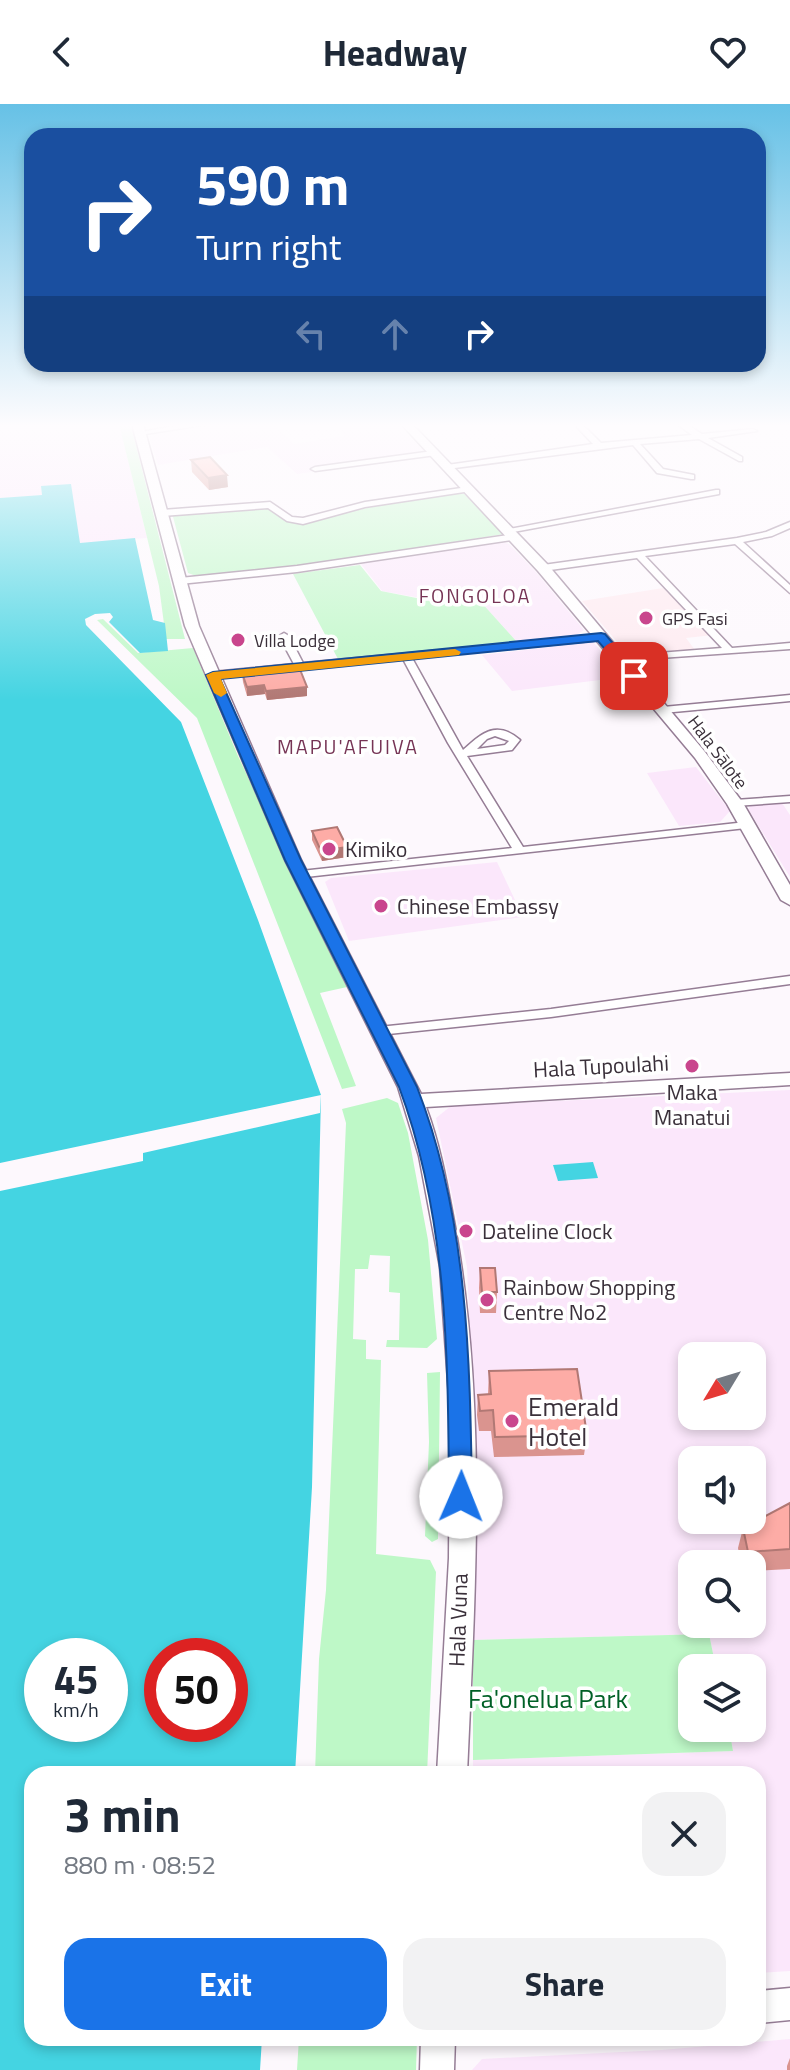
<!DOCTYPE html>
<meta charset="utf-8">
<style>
:root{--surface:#fff;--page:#f2f2f3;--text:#1f2937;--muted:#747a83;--accent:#1a73e8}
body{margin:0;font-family:"Titillium Web",sans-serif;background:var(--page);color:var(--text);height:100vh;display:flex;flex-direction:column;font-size:30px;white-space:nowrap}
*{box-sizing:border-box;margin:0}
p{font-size:26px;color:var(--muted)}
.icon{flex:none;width:44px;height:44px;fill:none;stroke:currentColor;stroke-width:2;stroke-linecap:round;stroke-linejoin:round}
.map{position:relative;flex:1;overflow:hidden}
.drawer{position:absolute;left:24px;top:1662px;width:742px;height:280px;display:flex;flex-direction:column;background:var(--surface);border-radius:24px;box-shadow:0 4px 12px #0003}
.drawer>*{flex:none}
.guide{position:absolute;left:24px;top:24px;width:742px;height:244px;border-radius:24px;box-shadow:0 4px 12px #0003;background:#1a4fa0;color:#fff;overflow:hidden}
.needle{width:52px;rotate:232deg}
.buttons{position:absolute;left:678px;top:1238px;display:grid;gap:16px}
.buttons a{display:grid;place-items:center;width:88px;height:88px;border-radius:16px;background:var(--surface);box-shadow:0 4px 12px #0003;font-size:40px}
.speed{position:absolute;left:24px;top:1534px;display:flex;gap:16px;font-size:40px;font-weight:700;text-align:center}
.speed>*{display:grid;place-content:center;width:104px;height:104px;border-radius:50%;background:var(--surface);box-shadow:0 4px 12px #0003;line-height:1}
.speed small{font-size:20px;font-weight:400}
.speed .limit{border:12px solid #d22;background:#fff;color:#111}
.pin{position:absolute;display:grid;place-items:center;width:68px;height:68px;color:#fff;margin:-34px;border-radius:16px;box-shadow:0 4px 12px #0006}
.me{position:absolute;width:88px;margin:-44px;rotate:1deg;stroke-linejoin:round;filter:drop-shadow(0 0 6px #0008)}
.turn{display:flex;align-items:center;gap:28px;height:168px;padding:0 40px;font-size:36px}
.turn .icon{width:104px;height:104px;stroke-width:2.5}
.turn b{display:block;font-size:56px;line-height:68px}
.lanes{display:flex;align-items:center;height:76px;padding:0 40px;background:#0003;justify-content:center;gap:40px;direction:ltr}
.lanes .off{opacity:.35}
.round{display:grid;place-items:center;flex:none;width:84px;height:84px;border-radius:24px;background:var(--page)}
.summary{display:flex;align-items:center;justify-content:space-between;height:136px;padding:0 40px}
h1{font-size:48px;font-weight:700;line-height:60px}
.primary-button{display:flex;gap:16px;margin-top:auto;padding:16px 40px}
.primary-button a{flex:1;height:92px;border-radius:24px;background:var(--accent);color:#fff;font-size:32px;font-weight:700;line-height:92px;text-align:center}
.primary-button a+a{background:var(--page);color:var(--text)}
header{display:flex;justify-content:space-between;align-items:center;height:104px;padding:0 40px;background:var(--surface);font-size:36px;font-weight:700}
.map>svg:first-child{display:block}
.built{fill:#fbe7fb;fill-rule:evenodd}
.education{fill:#feeaf0}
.green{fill:#bef8c7}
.water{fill:#44d4e2;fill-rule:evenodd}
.pier{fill:#fdf8fd}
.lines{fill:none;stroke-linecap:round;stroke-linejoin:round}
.minor-casing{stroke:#957d95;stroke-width:3}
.secondary-casing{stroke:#957d95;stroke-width:3}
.minor{fill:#fff;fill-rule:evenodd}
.secondary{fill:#fff;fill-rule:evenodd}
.wall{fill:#da948f}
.shaded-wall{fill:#b17874}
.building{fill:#fdaca6;stroke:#b17874;stroke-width:2}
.route{fill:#1a73e8;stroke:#114b97;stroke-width:2}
.slow{fill:#f59e0b}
.poi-dot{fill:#c9468d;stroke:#fff;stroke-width:3}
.labels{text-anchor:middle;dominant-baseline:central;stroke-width:7;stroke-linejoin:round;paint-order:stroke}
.far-poi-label{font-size:18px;fill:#3a303a;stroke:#fff;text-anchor:start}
.far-street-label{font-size:18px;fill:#3a303a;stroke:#fff}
.far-neighbourhood-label{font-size:20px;letter-spacing:2px;fill:#763455;stroke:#fff}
.poi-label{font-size:22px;fill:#3a303a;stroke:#fff;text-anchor:start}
.street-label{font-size:22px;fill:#3a303a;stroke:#fff}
.near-poi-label{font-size:26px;fill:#3a303a;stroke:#fff;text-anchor:start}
.near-park-label{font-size:26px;fill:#006026;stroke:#fff}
</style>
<header><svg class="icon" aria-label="back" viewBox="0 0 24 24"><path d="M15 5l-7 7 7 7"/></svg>Headway<svg class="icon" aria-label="heart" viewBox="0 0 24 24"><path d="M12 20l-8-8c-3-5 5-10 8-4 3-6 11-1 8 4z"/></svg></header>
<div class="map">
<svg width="790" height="1966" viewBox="0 0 790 1966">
<rect width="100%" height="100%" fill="#fdf8fd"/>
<path class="built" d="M 0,320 L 119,320 L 147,434 L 80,439 L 41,383 L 42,391 L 0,394 Z
M 220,320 L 274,320 L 294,340 L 344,332 L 338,320 L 397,320 L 423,346 L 399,352 L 401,355 L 297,370 L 267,343 L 158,361 L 149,332 Z
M 502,438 L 509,440 L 536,468 L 584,526 L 575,532 L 517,538 L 480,497 L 448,499 L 382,487 L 361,460 Z
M 593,538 L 624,573 L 512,587 L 482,551 Z
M 696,663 L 730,707 L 720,718 L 679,722 L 647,669 Z
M 782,699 L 790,711 L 790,773 L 748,705 L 751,701 Z
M 497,758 L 523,813 L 349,837 L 325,778 L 331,774 Z
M 790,986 L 790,1867 L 758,1869 L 758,1670 L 473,1670 L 473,1656 L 733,1647 L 729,1624 L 752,1624 L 752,1564 L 716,1564 L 709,1530 L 473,1536 L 476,1368 L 467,1163 L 436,1014 L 451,1002 ZM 692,1252 L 752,1252 L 752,1312 L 692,1312 ZM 692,1356 L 752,1356 L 752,1416 L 692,1416 ZM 692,1460 L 752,1460 L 752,1520 L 692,1520 Z
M 790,1935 L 790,1966 L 472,1966 L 482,1955 L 661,1946 Z"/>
<path class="education" d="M 663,484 L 713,531 L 686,534 L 695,546 L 637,550 L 624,546 L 582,497 Z"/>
<path class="green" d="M 119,320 L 130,320 L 133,330 L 185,535 L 166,535 L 159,482 Z
M 457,389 L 464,390 L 504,430 L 298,463 L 199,473 L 188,469 L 172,409 L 265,402 L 296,420 L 394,398 Z
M 360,461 L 381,487 L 447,500 L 480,497 L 517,538 L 338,555 L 293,470 Z
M 103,515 L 138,549 L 193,544 L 238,652 L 347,883 L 320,889 L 356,982 L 342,985 L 197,614 L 97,516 Z
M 387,994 L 398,999 L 408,1029 L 428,1136 L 437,1235 L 427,1244 L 386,1243 L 387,1236 L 399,1236 L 400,1189 L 389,1188 L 390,1152 L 370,1151 L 368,1165 L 355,1165 L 353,1235 L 366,1236 L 366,1255 L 381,1256 L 376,1450 L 430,1456 L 436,1468 L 427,1670 L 315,1670 L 319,1555 L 326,1486 L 346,1019 L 342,1005 Z
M 440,1268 L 438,1435 L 432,1438 L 425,1432 L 429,1338 L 427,1269 Z
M 709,1530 L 716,1564 L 692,1564 L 692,1624 L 729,1624 L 733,1647 L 473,1656 L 473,1536 Z
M 299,1934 L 417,1934 L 416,1966 L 297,1966 Z"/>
<path class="water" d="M 71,380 L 80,439 L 135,434 L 153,516 L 165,519 L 168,547 L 140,549 L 109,518 L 113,513 L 110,509 L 95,510 L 85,515 L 86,521 L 181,618 L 258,816 L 321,991 L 312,1383 L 295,1670 L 32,1670 L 32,1934 L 262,1934 L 260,1966 L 0,1966 L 0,394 L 42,391 L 41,382 ZM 42,1552 L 110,1552 L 110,1620 L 42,1620 ZM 162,1552 L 230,1552 L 230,1620 L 162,1620 Z
M 593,1058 L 598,1074 L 558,1077 L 553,1061 Z"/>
<path class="pier" d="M 321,991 L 320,1009 L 143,1049 L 143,1057 L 0,1087 L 0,1059 Z"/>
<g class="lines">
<defs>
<path id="minor" d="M 186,320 L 209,320 L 139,331 L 135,329 Z
M 574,320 L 582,320 L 601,339 L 692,331 L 677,320 L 686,320 L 702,330 L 753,325 L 757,327 L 708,334 L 742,353 L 742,357 L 739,357 L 699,335 L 640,340 L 663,365 L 694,371 L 694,375 L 691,375 L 657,369 L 633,341 L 447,365 L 443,363 L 447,361 L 593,340 Z
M 433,347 L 436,347 L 436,351 L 315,367 L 311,365 L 315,363 Z
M 468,383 L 471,383 L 471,387 L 365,403 L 303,420 L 287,417 L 268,404 L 162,412 L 158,409 L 162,406 L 270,398 L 292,413 L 303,414 L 365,398 Z
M 716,386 L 719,386 L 719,390 L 508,429 L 504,426 Z
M 790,418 L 790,424 L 772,432 L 743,438 L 790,481 L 790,489 L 735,440 L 645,452 L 732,544 L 790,539 L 790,545 L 617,557 L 617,553 L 620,552 L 722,544 L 637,454 L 543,467 L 539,464 L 543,461 L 737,434 L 766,428 Z
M 515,430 L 519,433 L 518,435 L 297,468 L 180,480 L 175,477 L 180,474 L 297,462 Z
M 284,529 L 289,532 L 303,559 L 604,531 L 606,533 L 601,536 L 412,554 L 463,646 C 481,630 496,615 520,636 L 512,646 L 467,652 L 523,743 L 746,718 L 752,721 L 746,724 L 297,774 L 295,771 L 301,767 L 512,744 L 448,639 L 403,555 L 213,574 L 208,571 L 213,568 L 294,560 L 279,532 ZM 495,632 L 509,637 L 505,641 L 477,645 L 487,635 Z
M 790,591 L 790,597 L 663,609 L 658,606 L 663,603 Z
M 790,692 L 790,698 L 735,702 L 729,699 L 735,696 Z
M 790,872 L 790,880 L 551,913 L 379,931 L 372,927 L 379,923 L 551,905 Z"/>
<path id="secondary" d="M 132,320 L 143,320 L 199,522 L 301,756 L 421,990 L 790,969 L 790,981 L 426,1003 C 441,1043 448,1086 456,1128 C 487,1306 475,1490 467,1670 L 437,1670 L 449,1454 L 450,1307 L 440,1163 L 419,1052 L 398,983 L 285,756 L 185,522 Z
M 401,320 L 412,320 L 548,461 L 705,648 L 743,699 L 790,781 L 790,801 L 781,796 L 727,700 L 695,654 L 538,467 Z
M 790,1884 L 790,1916 L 758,1919 L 758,1887 Z
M 421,1934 L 455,1934 L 454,1966 L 420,1966 Z"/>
</defs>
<use href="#minor" class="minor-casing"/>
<use href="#secondary" class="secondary-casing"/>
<use href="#minor" class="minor"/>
<use href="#secondary" class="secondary"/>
</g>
<path class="wall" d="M 191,356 L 228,383 L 209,386 L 192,368 Z
M 242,569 L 307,583 L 307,592 L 267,596 L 265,590 L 247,592 L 243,578 Z
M 312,727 L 347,753 L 322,757 L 312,736 Z
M 480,1164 L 497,1188 L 496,1209 L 480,1209 L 479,1184 Z
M 489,1267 L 587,1331 L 584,1351 L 494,1353 L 491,1327 L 479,1327 L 477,1311 L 478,1291 L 488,1290 Z
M 790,1399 L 790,1465 L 752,1467 L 752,1460 L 741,1460 L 738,1444 L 743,1424 Z
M 790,1954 L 790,1966 L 787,1966 L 787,1962 Z"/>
<path class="shaded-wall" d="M 227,371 L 228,383 L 209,386 L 208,374 Z
M 264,581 L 265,590 L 247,592 L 247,583 Z
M 307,583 L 307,592 L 267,596 L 266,587 Z
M 347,743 L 347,753 L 322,757 L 321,747 Z"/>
<path class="building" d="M 210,353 L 227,371 L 208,374 L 191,356 Z
M 299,563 L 307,583 L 266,587 L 264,581 L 247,583 L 242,569 Z
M 337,723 L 347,743 L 321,747 L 312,727 Z
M 480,1164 L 495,1164 L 497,1188 L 482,1188 Z
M 577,1265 L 587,1331 L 495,1333 L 493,1306 L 480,1307 L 478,1291 L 491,1290 L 489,1267 Z
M 790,1399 L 790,1445 L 748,1448 L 743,1424 Z
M 664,1664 L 665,1670 L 554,1670 L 554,1666 Z"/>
<linearGradient id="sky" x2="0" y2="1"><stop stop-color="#66c1e6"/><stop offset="0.54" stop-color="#fefcfe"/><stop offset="1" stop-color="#fefcfe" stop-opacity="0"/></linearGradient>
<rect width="790" height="596" fill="url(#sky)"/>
<path class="route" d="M 601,529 L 605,530 L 639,569 L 639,575 L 630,575 L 598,537 L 220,575 L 301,756 L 417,983 C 468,1114 470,1255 472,1393 L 469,1400 L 461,1403 L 452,1400 L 449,1393 C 448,1255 448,1114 399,983 L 285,756 L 206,571 L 213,568 Z"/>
<path class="slow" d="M 455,545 L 461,548 L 459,551 L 221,575 L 227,589 L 221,593 L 214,589 L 206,571 L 213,568 Z"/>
<g class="poi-dot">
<circle cx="646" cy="514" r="8"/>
<circle cx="238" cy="536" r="8"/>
<circle cx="329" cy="745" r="8"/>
<circle cx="381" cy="802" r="8"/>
<circle cx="692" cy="962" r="8"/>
<circle cx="466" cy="1127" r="8"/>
<circle cx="487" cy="1196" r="8"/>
<circle cx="512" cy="1317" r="8"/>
</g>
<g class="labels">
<g class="far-poi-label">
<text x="662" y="514">GPS Fasi</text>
<text x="254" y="536">Villa Lodge</text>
</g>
<g class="far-street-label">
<text transform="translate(718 648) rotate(53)">Hala Sālote</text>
</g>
<g class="far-neighbourhood-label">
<text x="475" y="491">FONGOLOA</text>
<text x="348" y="642">MAPU'AFUIVA</text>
</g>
<g class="poi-label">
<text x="345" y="745">Kimiko</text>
<text x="397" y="802">Chinese Embassy</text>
<text x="692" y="988" text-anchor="middle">Maka<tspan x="692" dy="25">Manatui</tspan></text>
<text x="482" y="1127">Dateline Clock</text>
<text x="503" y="1183">Rainbow Shopping<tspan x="503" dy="25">Centre No2</tspan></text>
</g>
<g class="street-label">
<text transform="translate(601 962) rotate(-3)">Hala Tupoulahi</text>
<text transform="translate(458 1516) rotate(-88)">Hala Vuna</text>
</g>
<g class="near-poi-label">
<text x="528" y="1302">Emerald<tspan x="528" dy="30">Hotel</tspan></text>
</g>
<g class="near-park-label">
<text x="548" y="1594">Fa'onelua Park</text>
</g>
</g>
</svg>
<div class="buttons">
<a><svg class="needle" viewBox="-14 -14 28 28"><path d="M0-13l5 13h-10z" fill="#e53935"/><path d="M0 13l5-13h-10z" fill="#747a83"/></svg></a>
<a><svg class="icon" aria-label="sound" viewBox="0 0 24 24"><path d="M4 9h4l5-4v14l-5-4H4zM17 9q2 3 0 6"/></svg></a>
<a><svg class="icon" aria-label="search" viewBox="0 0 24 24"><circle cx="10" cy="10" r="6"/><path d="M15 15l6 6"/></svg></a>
<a><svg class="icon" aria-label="layers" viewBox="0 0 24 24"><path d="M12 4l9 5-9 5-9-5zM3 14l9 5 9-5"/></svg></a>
</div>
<div class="speed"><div>45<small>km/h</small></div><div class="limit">50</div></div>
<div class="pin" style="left:634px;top:572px;background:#d93025"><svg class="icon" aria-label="arrive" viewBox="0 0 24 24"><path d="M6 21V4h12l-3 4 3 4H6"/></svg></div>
<svg class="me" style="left:461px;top:1393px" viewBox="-20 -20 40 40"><circle r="19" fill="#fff"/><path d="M0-13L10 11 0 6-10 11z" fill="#1a73e8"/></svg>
<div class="guide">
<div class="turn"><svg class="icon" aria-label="right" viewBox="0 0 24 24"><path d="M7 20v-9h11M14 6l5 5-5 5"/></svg><div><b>590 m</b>Turn right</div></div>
<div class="lanes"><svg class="icon off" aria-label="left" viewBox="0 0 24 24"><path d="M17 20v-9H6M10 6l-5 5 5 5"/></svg><svg class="icon off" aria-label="ahead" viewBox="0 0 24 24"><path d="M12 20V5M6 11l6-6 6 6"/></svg><svg class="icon" aria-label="right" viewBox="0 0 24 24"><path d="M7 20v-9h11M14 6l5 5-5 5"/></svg></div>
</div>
<section class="drawer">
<div class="summary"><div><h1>3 min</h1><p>880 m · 08:52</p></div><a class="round"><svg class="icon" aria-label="close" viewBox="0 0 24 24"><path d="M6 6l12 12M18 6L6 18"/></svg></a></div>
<div class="primary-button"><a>Exit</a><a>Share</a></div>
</section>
</div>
